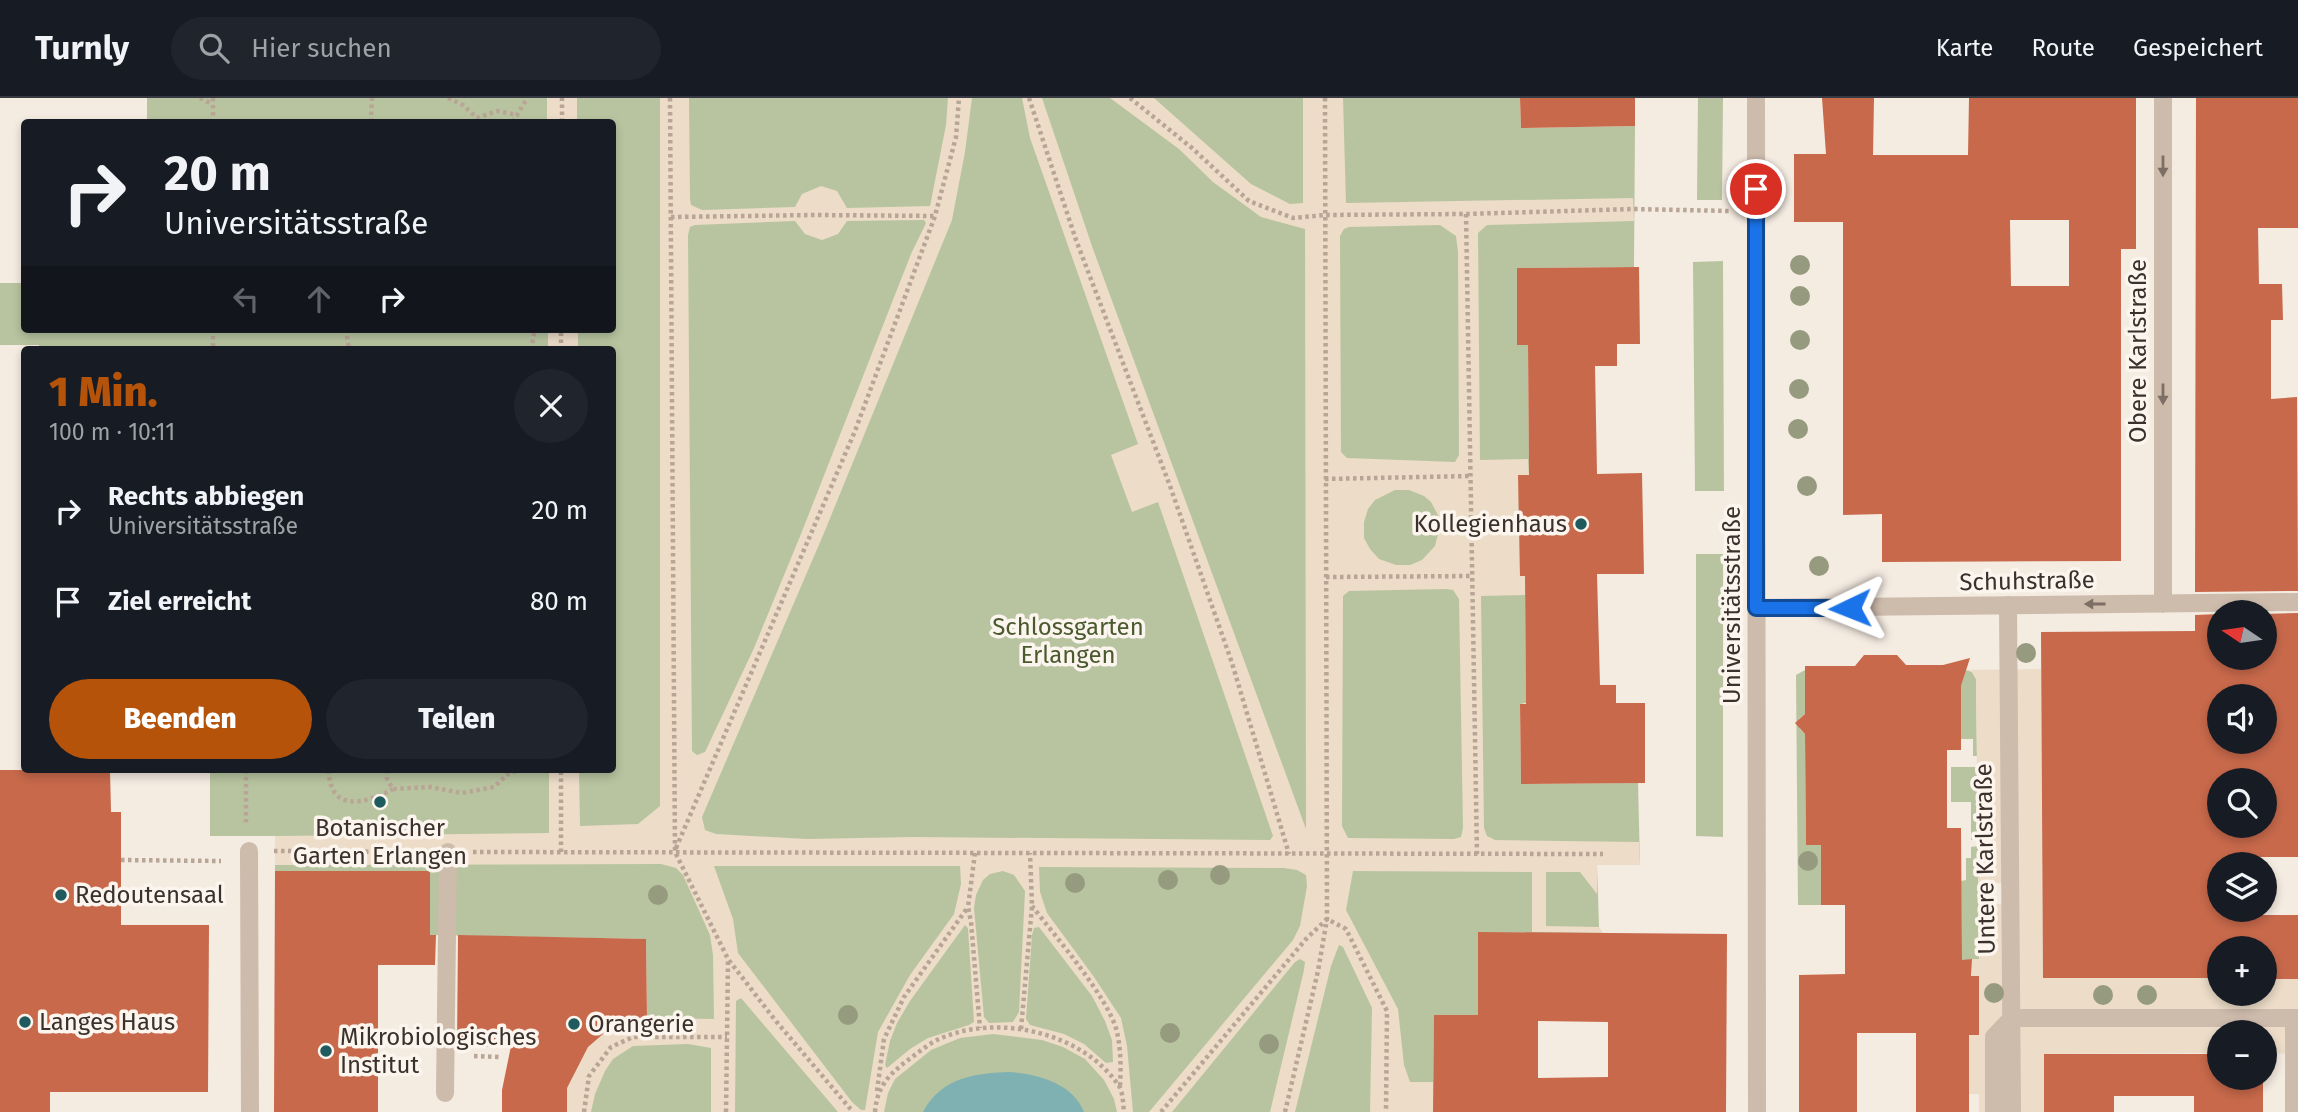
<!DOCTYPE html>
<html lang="de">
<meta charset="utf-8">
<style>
:root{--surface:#171b24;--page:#20242c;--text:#f1f3f6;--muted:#9ea1a6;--line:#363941;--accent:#b45309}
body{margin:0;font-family:"Fira Sans",sans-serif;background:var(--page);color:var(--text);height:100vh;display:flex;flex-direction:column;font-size:26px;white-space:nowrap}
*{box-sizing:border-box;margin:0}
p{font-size:23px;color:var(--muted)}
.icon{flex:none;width:38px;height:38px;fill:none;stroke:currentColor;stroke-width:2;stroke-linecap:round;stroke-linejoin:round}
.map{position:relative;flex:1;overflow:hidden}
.drawer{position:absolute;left:21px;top:248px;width:595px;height:427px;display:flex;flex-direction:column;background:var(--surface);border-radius:7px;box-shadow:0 4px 10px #0003}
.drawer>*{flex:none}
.top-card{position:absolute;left:21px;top:21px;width:595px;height:214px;border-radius:7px;box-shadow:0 4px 10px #0003;background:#171b24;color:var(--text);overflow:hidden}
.needle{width:46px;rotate:283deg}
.controls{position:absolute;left:2207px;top:502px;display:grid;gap:14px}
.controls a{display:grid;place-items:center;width:70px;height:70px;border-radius:50%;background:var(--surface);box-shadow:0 4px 10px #0003;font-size:35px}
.pin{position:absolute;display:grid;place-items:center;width:60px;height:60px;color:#fff;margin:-30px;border:4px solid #fff;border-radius:50%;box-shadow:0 2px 7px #0007}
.me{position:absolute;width:77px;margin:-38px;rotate:268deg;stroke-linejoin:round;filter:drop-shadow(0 0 5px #0008)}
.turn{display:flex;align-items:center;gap:24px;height:147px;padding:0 28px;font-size:32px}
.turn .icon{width:91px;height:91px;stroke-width:2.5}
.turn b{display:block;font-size:49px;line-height:60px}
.lanes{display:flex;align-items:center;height:66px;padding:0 28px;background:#0003;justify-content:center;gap:35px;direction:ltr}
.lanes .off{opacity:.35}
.round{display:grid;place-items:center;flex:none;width:74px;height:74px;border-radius:37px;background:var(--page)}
.overview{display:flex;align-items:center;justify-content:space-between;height:119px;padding:0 28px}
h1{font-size:42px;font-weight:800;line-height:52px;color:var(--accent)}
.action{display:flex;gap:14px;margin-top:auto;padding:14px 28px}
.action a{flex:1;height:80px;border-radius:42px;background:var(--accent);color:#fff;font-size:28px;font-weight:800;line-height:80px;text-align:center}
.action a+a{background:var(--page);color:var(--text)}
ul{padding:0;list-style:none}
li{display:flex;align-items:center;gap:21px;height:91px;padding:0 28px}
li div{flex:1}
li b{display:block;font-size:26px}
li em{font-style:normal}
header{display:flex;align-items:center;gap:42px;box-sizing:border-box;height:98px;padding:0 35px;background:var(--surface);border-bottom:2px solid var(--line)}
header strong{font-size:33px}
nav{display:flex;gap:38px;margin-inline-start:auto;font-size:24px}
.search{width:490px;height:63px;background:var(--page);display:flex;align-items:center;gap:18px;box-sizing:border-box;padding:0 24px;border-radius:38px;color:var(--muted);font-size:26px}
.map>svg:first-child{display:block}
.green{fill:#b8c4a0}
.plaza{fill:#ecdcc8;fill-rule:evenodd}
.water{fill:#7fb0b2}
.building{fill:#c8694b;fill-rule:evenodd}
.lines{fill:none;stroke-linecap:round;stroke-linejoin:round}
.path{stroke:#b9a596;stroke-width:4.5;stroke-dasharray:3.5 3.5;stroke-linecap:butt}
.lane{stroke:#cdbbac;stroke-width:18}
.street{stroke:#cdbbac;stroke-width:18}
.tree{fill:#969b7f}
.oneway{fill:#7d6f65}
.route-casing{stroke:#114b97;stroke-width:18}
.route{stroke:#1a73e8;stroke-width:12}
.poi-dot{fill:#1f5a5e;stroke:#fbf5ee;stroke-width:2.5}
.labels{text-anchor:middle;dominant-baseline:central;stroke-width:7;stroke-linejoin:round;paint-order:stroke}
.street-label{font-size:24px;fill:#3b302b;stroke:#fbf5ee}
.poi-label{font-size:24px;fill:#3b302b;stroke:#fbf5ee;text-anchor:start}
.park-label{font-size:24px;fill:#4a5a2e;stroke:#fbf5ee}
</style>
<header>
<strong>Turnly</strong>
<div class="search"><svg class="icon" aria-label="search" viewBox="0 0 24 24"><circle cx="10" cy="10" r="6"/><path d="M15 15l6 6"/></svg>Hier suchen</div>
<nav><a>Karte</a><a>Route</a><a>Gespeichert</a></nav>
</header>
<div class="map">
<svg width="2298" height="1014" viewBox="0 0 2298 1014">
<rect width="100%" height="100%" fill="#f4ebe1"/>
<path class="green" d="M 147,0 L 1520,0 L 1521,30 L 1635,28 L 1634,169 L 1517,170 L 1517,247 L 1528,247 L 1529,377 L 1518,378 L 1520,477 L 1525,478 L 1526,605 L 1520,606 L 1521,686 L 1638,685 L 1640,767 L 1597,767 L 1599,829 L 1602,835 L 1478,835 L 1478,917 L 1434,918 L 1433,1014 L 567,1014 L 567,990 L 588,949 L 611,929 L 647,919 L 646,841 L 430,837 L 430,773 L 275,773 L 275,738 L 210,738 L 210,672 L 612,672 L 612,252 L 39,252 L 39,247 L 0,247 L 0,185 L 22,185 L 22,151 L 24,151 L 24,231 L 612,231 L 612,24 L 147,24 Z
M 1698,0 L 1723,0 L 1722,102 L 1697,102 Z
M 1723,163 L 1724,393 L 1695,393 L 1693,164 Z
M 1696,456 L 1723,456 L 1723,739 L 1696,738 Z
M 1805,572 L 1805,616 L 1799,621 L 1800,631 L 1805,636 L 1806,747 L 1821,747 L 1821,807 L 1798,807 L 1796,577 Z
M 1966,572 L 1972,574 L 1976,581 L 1977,658 L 1973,658 L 1973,641 L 1961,641 L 1961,588 Z
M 1951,669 L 1977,669 L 1978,742 L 1971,742 L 1971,704 L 1951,704 Z
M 1978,748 L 1979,862 L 1962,862 L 1961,783 L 1966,782 L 1966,760 L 1971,760 L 1971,749 Z"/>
<path class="plaza" d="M 547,0 L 577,0 L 577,24 L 547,24 Z
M 660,0 L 689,0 L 690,101 L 691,107 L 702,112 L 795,109 L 802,96 L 821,88 L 837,93 L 847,110 L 930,108 L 946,27 L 948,0 L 972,0 L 965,54 L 952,122 L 824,435 L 702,719 L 705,732 L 716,736 L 807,741 L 914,739 L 1270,742 L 1273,738 L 1158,404 L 1132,414 L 1111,357 L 1138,346 L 1030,40 L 1022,0 L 1042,0 L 1093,151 L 1306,731 L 1305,131 L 1261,119 L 1213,84 L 1179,51 L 1110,0 L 1154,0 L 1251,86 L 1290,106 L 1303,105 L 1303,0 L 1343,0 L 1346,105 L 1633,100 L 1634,123 L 1487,127 L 1478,135 L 1480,362 L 1528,361 L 1529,377 L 1518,378 L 1520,477 L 1525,478 L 1525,497 L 1481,498 L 1484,730 L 1487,738 L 1495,742 L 1639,744 L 1640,767 L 1597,767 L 1597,796 L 1580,774 L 1546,774 L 1546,828 L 1599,829 L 1602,835 L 1532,834 L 1532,774 L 1353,773 L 1346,812 L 1398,911 L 1404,967 L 1410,984 L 1434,984 L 1433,1014 L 1370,1014 L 1372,910 L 1343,849 L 1339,847 L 1331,868 L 1295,1014 L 1270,1014 L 1304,872 L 1305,864 L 1300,861 L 1295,864 L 1172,1014 L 1149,1014 L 1293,842 L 1300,828 L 1307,788 L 1306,777 L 1297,772 L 1284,770 L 1039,769 L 1040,794 L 1047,815 L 1094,879 L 1121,920 L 1127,948 L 1133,1014 L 1117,1014 L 1114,1001 L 1104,982 L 1085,961 L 1063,949 L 1042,942 L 993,936 L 960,940 L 931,952 L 895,981 L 888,995 L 884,1014 L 838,1014 L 741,900 L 736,903 L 735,1014 L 711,1014 L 711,950 L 688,946 L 633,948 L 613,961 L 605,973 L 595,996 L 591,1014 L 567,1014 L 567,990 L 580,963 L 588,949 L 611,929 L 627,923 L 647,920 L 714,921 L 713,857 L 710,837 L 683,777 L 676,770 L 661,766 L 275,767 L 275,738 L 549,735 L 549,672 L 579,672 L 580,728 L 638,726 L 660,708 ZM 919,122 L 924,122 L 926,125 L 911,156 L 801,436 L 754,550 L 705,654 L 697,657 L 692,653 L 688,137 L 690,129 L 695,127 L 795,123 L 805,136 L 822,142 L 838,136 L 847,123 ZM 1440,127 L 1456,138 L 1458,154 L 1459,357 L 1455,364 L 1347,360 L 1341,354 L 1340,138 L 1344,131 L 1349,129 ZM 1395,392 L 1409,392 L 1424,398 L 1431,404 L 1438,417 L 1440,428 L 1435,448 L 1422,462 L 1410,467 L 1396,467 L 1379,461 L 1370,451 L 1364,440 L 1364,424 L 1368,411 L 1375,402 ZM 1446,491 L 1453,492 L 1459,501 L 1463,730 L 1461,739 L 1454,741 L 1348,740 L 1342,728 L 1343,498 L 1349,493 ZM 714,768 L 960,768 L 961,786 L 954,816 L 910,877 L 878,934 L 865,1012 L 861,1012 L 852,1004 L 738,855 L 733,821 ZM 1003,773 L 1014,777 L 1025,793 L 1019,914 L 1013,924 L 989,925 L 984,919 L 974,810 L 976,797 L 983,782 L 990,776 ZM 965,827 L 968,830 L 974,924 L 969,927 L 928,940 L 910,951 L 887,970 L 885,967 L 890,943 L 897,925 L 910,903 ZM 1039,829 L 1092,898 L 1105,923 L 1112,942 L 1113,964 L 1106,965 L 1084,946 L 1064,936 L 1030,927 L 1026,921 L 1032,837 L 1034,830 Z
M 548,231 L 578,231 L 578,252 L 548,252 Z
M 2041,571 L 2043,880 L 2219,880 L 2219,896 L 2264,896 L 2265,880 L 2298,881 L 2298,956 L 2265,955 L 2264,934 L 2219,934 L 2219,955 L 2044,956 L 2044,1014 L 1979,1014 L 1979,996 L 1969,996 L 1969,937 L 1979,937 L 1979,878 L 1972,878 L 1971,869 L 1972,861 L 1979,861 L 1976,581 L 1972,574 L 1966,572 ZM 1986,785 L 2007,785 L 2007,806 L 1987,806 Z"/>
<path class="water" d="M 1011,974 C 1039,977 1072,985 1084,1014 L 923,1014 C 941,979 976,975 1011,974 Z"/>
<path class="building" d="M 1520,0 L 1635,0 L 1635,28 L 1521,30 Z
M 1822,0 L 1874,0 L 1873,57 L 1968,57 L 1969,0 L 2136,0 L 2136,151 L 2121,151 L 2121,463 L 1882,464 L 1882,416 L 1843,417 L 1843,124 L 1794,124 L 1794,56 L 1826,56 ZM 2010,122 L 2069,122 L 2069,188 L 2011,188 Z
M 2196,0 L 2298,0 L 2298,130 L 2258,130 L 2259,186 L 2282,186 L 2283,222 L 2271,222 L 2271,301 L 2297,299 L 2298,493 L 2195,494 Z
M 1639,169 L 1640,246 L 1617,246 L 1617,268 L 1595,268 L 1597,376 L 1642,375 L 1644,476 L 1597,476 L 1600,587 L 1616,587 L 1616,605 L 1645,605 L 1645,685 L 1521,686 L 1520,606 L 1526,606 L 1525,478 L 1520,478 L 1518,377 L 1529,377 L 1528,247 L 1517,247 L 1517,170 Z
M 2298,515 L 2298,759 L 2229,759 L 2229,766 L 2219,766 L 2219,812 L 2229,812 L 2229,817 L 2298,817 L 2298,881 L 2264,881 L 2264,850 L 2219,850 L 2219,880 L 2043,880 L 2041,534 L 2195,533 L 2195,517 L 2219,516 L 2219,560 L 2264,560 L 2264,516 ZM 2219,598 L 2264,598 L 2264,644 L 2219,644 ZM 2219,682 L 2264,682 L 2264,728 L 2219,728 Z
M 1864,557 L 1897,557 L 1906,567 L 1943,567 L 1970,560 L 1961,588 L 1961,652 L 1947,652 L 1947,730 L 1961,730 L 1962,862 L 1972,861 L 1971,878 L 1979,878 L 1979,937 L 1969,937 L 1969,1014 L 1916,1014 L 1916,935 L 1857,935 L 1857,1014 L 1799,1014 L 1799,877 L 1845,876 L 1845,807 L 1821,807 L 1821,747 L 1806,747 L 1805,636 L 1795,625 L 1805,616 L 1805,568 L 1855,568 Z
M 0,672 L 110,672 L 111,714 L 121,714 L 121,827 L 209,827 L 208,994 L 50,994 L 50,1014 L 0,1014 Z
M 275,773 L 430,773 L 430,837 L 436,837 L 435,867 L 378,867 L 378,1014 L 274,1014 Z
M 1478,834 L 1727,836 L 1726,1014 L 1433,1014 L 1434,917 L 1478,917 ZM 1538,923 L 1608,924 L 1608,979 L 1538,980 Z
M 458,837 L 646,841 L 647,920 L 627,923 L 611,929 L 588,949 L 567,990 L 567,1014 L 502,1014 L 502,992 L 511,948 L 457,949 Z
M 2044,956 L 2219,956 L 2219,980 L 2263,980 L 2263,1014 L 2194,1014 L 2194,998 L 2114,998 L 2114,1014 L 2044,1014 Z"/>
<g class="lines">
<path class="path" d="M 200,0 L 212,6
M 213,0 L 213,24
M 448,0 L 463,7 L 477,20 L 497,13 L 518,17
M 670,0 L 675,754 L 728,861 L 775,922 L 853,1014
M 1029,0 L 1076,142 L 1170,388 L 1232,565 L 1289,756
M 1130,0 L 1192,50 L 1249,103 L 1293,120 L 1325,117 L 1466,116 L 1633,111 L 1731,113
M 371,24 L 372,0
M 513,24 L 527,0
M 562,24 L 562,0
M 1466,116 L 1477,756
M 671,119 L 816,117 L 935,118
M 213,231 L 213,252
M 346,231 L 349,252
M 531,252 L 535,231
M 561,252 L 561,231
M 1325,381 L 1470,378
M 1326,479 L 1472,478
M 246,672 L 246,727
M 329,672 C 329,715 366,706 393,691
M 387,672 L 387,681 L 393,691 L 430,689 L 462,695 L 494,689 L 509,675 L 521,672
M 676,750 L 855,333 L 935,118 L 956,39 L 959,0
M 274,753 L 423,754
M 473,754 L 1603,756
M 561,754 L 561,672
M 975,755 L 968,809 L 971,824 L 980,930
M 121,762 L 221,763
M 2259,766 L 2259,762
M 1032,808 C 1055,838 1109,900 1117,934 C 1121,952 1121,971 1120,989
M 2257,817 L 2257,812
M 1021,931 L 1032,808 L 1030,755
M 474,958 L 501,959
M 877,993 L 884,941 L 904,899 L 968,809
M 584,1014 L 589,978 L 611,949 L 633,939 L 727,939
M 726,1014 L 728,862
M 875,1014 C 877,989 888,977 908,962 C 918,955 928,946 939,941 C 997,915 1083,934 1119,988 C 1123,994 1123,1006 1124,1014
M 1161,1014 L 1306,841 L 1327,821 L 1346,831 L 1387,913 L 1386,1014
M 1285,1014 L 1318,873 L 1327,821 L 1325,0"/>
<path class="lane" d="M 445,995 L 448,754
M 1994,1014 L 1994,939 L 2012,920"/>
<path class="street" d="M 1756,0 L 1757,1014
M 2163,0 L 2163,506
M 2008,507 L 2012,1014
M 1756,510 L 2298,504
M 249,753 L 250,1014
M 2012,920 L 2298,920
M 2294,1014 L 2294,920"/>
</g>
<g class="tree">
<circle cx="1800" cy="167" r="10"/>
<circle cx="1800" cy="198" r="10"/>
<circle cx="1800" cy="242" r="10"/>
<circle cx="1799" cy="291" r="10"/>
<circle cx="1798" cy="331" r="10"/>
<circle cx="1807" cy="388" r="10"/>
<circle cx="1819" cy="468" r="10"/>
<circle cx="2026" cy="555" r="10"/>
<circle cx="1808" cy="763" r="10"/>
<circle cx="1220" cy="777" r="10"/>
<circle cx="1168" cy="782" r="10"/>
<circle cx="1075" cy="785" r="10"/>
<circle cx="658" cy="797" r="10"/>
<circle cx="1994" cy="895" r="10"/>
<circle cx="2103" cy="897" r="10"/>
<circle cx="2147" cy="897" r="10"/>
<circle cx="848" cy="917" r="10"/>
<circle cx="1170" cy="935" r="10"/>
<circle cx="1269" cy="946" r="10"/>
</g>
<defs><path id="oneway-solid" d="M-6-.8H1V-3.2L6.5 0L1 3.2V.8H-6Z" transform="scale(1.75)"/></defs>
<g class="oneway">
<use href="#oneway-solid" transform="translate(2163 68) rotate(90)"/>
<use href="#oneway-solid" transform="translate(2163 296) rotate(90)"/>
<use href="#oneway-solid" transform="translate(2095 506) rotate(180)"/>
</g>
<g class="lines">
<defs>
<path id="route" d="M 1756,91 L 1756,510 L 1850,510"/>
</defs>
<use href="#route" class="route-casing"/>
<use href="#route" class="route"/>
</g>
<g class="poi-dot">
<circle cx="1581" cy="426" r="7"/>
<circle cx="380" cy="704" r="7"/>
<circle cx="61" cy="797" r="7"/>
<circle cx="25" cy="924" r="7"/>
<circle cx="574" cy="926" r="7"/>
<circle cx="326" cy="953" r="7"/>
</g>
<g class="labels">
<g class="street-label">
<text transform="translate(2138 253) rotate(-90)">Obere Karlstraße</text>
<text transform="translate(2027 483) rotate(-1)">Schuhstraße</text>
<text transform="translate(1732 507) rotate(-90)">Universitätsstraße</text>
<text transform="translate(1985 761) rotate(-91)">Untere Karlstraße</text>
</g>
<g class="poi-label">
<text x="1567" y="426" text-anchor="end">Kollegienhaus</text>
<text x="380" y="730" text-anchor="middle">Botanischer<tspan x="380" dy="28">Garten Erlangen</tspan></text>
<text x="75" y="797">Redoutensaal</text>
<text x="39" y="924">Langes Haus</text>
<text x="588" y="926">Orangerie</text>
<text x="340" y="939">Mikrobiologisches<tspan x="340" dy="28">Institut</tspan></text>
</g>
<g class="park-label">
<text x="1068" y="529">Schlossgarten<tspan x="1068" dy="28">Erlangen</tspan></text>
</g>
</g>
</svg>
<div class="controls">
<a><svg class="needle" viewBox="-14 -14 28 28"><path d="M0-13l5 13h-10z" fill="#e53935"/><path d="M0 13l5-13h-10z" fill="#9ea1a6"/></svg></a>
<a><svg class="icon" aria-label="sound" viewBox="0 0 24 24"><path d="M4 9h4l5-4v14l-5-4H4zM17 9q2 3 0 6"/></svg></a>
<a><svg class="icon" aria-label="search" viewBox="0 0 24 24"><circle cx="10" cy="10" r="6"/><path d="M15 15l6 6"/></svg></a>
<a><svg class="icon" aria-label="layers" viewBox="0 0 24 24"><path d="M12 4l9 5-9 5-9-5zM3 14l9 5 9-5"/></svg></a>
<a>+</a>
<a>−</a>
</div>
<div class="pin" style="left:1756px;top:91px;background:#d93025"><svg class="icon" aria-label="arrive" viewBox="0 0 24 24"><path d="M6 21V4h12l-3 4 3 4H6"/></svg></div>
<svg class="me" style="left:1850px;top:510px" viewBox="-20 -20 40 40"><path d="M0-17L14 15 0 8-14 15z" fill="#1a73e8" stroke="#fff" stroke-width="4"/></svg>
<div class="top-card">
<div class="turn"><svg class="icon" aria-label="right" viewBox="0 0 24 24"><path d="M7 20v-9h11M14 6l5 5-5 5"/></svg><div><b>20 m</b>Universitätsstraße</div></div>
<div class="lanes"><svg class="icon off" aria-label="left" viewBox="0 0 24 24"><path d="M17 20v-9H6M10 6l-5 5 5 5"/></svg><svg class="icon off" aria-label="ahead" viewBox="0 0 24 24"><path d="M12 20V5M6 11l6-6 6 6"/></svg><svg class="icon" aria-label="right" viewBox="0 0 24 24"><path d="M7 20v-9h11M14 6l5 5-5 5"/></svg></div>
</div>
<section class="drawer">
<div class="overview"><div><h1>1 Min.</h1><p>100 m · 10:11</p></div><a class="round"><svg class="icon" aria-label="close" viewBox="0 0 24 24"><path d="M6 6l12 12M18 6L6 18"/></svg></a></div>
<ul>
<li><svg class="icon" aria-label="right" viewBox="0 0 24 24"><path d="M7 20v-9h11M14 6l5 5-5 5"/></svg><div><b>Rechts abbiegen</b><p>Universitätsstraße</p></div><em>20 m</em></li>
<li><svg class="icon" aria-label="arrive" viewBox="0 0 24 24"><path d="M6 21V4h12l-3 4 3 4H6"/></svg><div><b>Ziel erreicht</b></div><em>80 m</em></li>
</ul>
<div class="action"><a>Beenden</a><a>Teilen</a></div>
</section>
</div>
